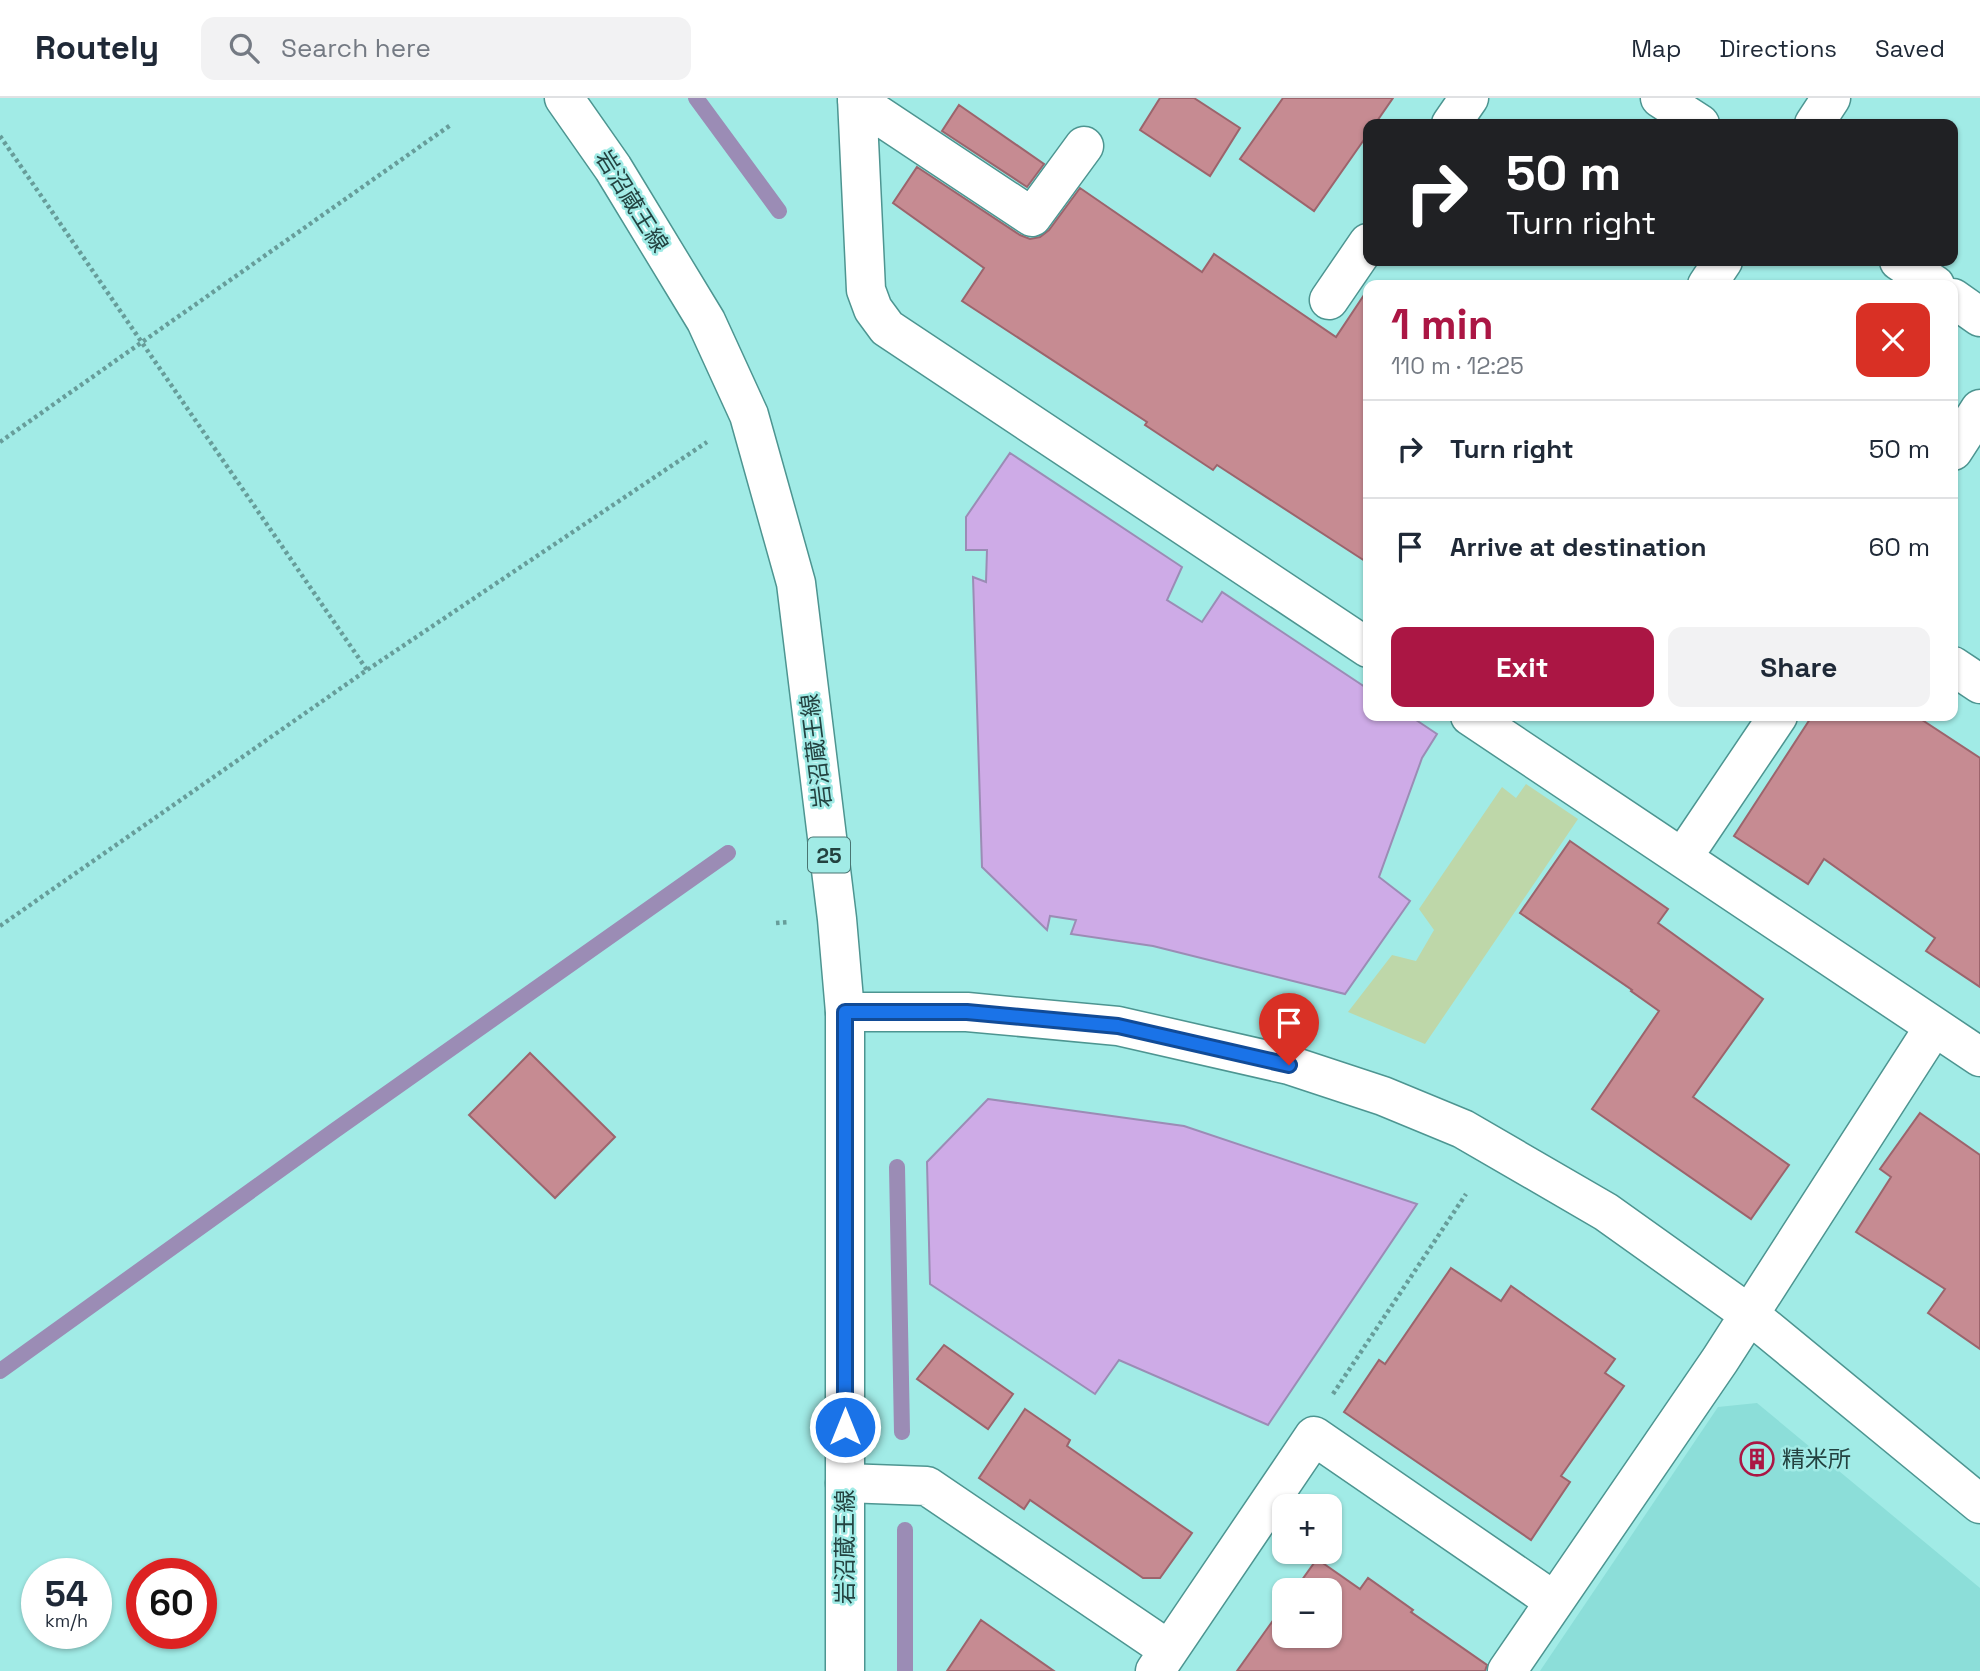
<!DOCTYPE html>
<meta charset="utf-8">
<style>
:root{--surface:#fff;--page:#f2f2f3;--text:#1f2937;--muted:#747a83;--line:#e0e1e3;--accent:#ab1644}
body{margin:0;font-family:"Space Grotesk","Noto Sans JP",sans-serif;background:var(--page);color:var(--text);height:100vh;display:flex;flex-direction:column;font-size:26px;white-space:nowrap}
*{box-sizing:border-box;margin:0}
p{font-size:23px;color:var(--muted)}
.icon{flex:none;width:38px;height:38px;fill:none;stroke:currentColor;stroke-width:2;stroke-linecap:round;stroke-linejoin:round}
.map{position:relative;flex:1;overflow:hidden}
.side{position:absolute;left:1363px;top:182px;width:595px;height:441px;display:flex;flex-direction:column;background:var(--surface);border-radius:14px;box-shadow:0 2px 5px #0004}
.side>*{flex:none}
.guide{position:absolute;left:1363px;top:21px;width:595px;height:147px;border-radius:14px;box-shadow:0 2px 5px #0004;background:#202124;color:#fff;overflow:hidden}
.controls{position:absolute;left:1272px;top:1396px;display:grid;gap:14px}
.controls a{display:grid;place-items:center;width:70px;height:70px;border-radius:14px;background:var(--surface);box-shadow:0 2px 5px #0004;font-size:35px}
.speed{position:absolute;left:21px;top:1460px;display:flex;gap:14px;font-size:35px;font-weight:700;text-align:center}
.speed>*{display:grid;place-content:center;width:91px;height:91px;border-radius:50%;background:var(--surface);box-shadow:0 2px 5px #0004;line-height:1}
.speed small{font-size:18px;font-weight:400}
.speed .limit{border:10px solid #d22;background:#fff;color:#111}
.pin{position:absolute;display:grid;place-items:center;width:60px;height:60px;color:#fff;margin:-72px -30px;border-radius:50% 50% 50% 0;rotate:-45deg;box-shadow:0 0 7px #0007}
.pin .icon{rotate:45deg}
.me{position:absolute;width:77px;margin:-38px;rotate:0deg;stroke-linejoin:round;filter:drop-shadow(0 0 5px #0008)}
.turn{display:flex;align-items:center;gap:24px;height:147px;padding:0 28px;font-size:32px}
.turn .icon{width:91px;height:91px;stroke-width:2.5}
.turn b{display:block;font-size:49px;line-height:60px}
.round{display:grid;place-items:center;flex:none;width:74px;height:74px;border-radius:14px;background:var(--page)}
.summary{display:flex;align-items:center;justify-content:space-between;height:119px;padding:0 28px}
h1{font-size:42px;font-weight:700;line-height:52px;color:var(--accent)}
.primary-button{display:flex;gap:14px;margin-top:auto;padding:14px 28px}
.primary-button a{flex:1;height:80px;border-radius:14px;background:var(--accent);color:#fff;font-size:28px;font-weight:700;line-height:80px;text-align:center}
.primary-button a+a{background:var(--page);color:var(--text)}
ul{padding:0;list-style:none}
li{display:flex;align-items:center;gap:21px;height:98px;padding:0 28px;border-top:2px solid var(--line)}
li div{flex:1}
li b{display:block;font-size:26px}
li em{font-style:normal}
header{display:flex;align-items:center;gap:42px;box-sizing:border-box;height:98px;padding:0 35px;background:var(--surface);border-bottom:2px solid var(--line)}
header strong{font-size:33px}
nav{display:flex;gap:38px;margin-inline-start:auto;font-size:24px}
.search{width:490px;height:63px;background:var(--page);display:flex;align-items:center;gap:18px;box-sizing:border-box;padding:0 24px;border-radius:14px;color:var(--muted);font-size:26px}
.map>svg:first-child{display:block}
.built{fill:#8cded9}
.green{fill:#bed7a9}
.water{fill:#ceabe7;stroke:#9b8cb5;stroke-width:2}
.lines{fill:none;stroke-linecap:round;stroke-linejoin:round}
.stream{stroke:#9b8cb5;stroke-width:16}
.building{fill:#c68b92;stroke:#9c646c;stroke-width:2}
.minor-casing{stroke:#4d9591;stroke-width:41}
.major-casing{stroke:#4d9591;stroke-width:41}
.path{stroke:#679d9a;stroke-width:4.5;stroke-dasharray:3.5 3.5;stroke-linecap:butt}
.minor{stroke:#fff;stroke-width:38}
.major{stroke:#fff;stroke-width:38}
.route-casing{stroke:#114b97;stroke-width:18}
.route{stroke:#1a73e8;stroke-width:12}
.labels{text-anchor:middle;dominant-baseline:central;stroke-width:5;stroke-linejoin:round;paint-order:stroke}
.shield{fill:#a1ebe6;stroke:#497572;stroke-width:2}
.shield-label{font-size:21px;font-weight:bold;fill:#234240}
.street-label{font-size:23px;fill:#234240;stroke:#a1ebe6}
.poi-label{font-size:23px;fill:#234240;stroke:#a1ebe6;text-anchor:start}
</style>
<header>
<strong>Routely</strong>
<div class="search"><svg class="icon" aria-label="search" viewBox="0 0 24 24"><circle cx="10" cy="10" r="6"/><path d="M15 15l6 6"/></svg>Search here</div>
<nav><a>Map</a><a>Directions</a><a>Saved</a></nav>
</header>
<div class="map">
<svg width="1980" height="1573" viewBox="0 0 1980 1573">
<rect width="100%" height="100%" fill="#a1ebe6"/>
<path class="built" d="M 1757,1305 L 1980,1490 L 1980,1573 L 1540,1573 L 1718,1309 Z"/>
<path class="green" d="M 1526,686 L 1578,721 L 1425,946 L 1348,914 L 1392,857 L 1416,863 L 1434,832 L 1419,811 L 1502,689 L 1516,700 Z"/>
<path class="water" d="M 1010,355 L 1182,469 L 1167,502 L 1202,524 L 1222,494 L 1368,591 L 1368,618 L 1410,618 L 1437,636 L 1422,660 L 1379,779 L 1410,803 L 1345,896 L 1153,848 L 1071,836 L 1076,822 L 1050,818 L 1047,832 L 982,769 L 973,479 L 986,484 L 987,452 L 966,452 L 966,419 Z
M 988,1001 L 1184,1028 L 1417,1106 L 1268,1327 L 1119,1262 L 1095,1296 L 930,1186 L 927,1064 Z"/>
<g class="lines">
<path class="stream" d="M 696,0 L 779,113
M 897,1069 L 902,1334
M 0,1273 L 334,1033 L 728,755
M 905,1432 L 905,1573"/>
</g>
<path class="building" d="M 1160,0 L 1194,0 L 1240,30 L 1210,78 L 1140,32 Z
M 1283,0 L 1393,0 L 1375,26 L 1368,26 L 1368,36 L 1314,113 L 1240,61 Z
M 959,7 L 1044,66 L 1027,89 L 942,33 Z
M 917,69 L 1020,137 L 1030,141 L 1040,139 L 1049,132 L 1080,90 L 1202,174 L 1214,156 L 1336,239 L 1368,191 L 1368,465 L 1217,367 L 1213,372 L 1145,327 L 1147,324 L 962,203 L 984,170 L 893,105 Z
M 1812,618 L 1916,618 L 1980,660 L 1980,889 L 1926,853 L 1935,840 L 1824,761 L 1808,786 L 1734,738 Z
M 1570,743 L 1668,811 L 1658,825 L 1763,901 L 1693,999 L 1789,1067 L 1751,1121 L 1592,1011 L 1659,913 L 1631,893 L 1632,892 L 1520,815 Z
M 530,955 L 615,1039 L 555,1100 L 469,1017 Z
M 1920,1015 L 1980,1057 L 1980,1251 L 1928,1215 L 1945,1191 L 1856,1134 L 1891,1079 L 1880,1071 Z
M 1451,1170 L 1501,1203 L 1511,1188 L 1615,1261 L 1605,1275 L 1624,1288 L 1561,1378 L 1570,1384 L 1531,1442 L 1344,1314 L 1379,1262 L 1385,1266 Z
M 944,1247 L 1013,1296 L 988,1331 L 917,1281 Z
M 1025,1311 L 1070,1342 L 1067,1348 L 1192,1435 L 1160,1480 L 1143,1480 L 1030,1402 L 1024,1411 L 979,1380 Z
M 1317,1461 L 1360,1491 L 1368,1480 L 1413,1512 L 1411,1514 L 1487,1567 L 1485,1573 L 1237,1573 L 1284,1507 L 1284,1538 L 1330,1538 L 1330,1493 L 1294,1493 Z
M 981,1522 L 1054,1573 L 947,1573 Z"/>
<g class="lines">
<defs>
<path id="minor" d="M 857,0 L 866,192 L 873,211 L 887,230 L 1368,550
M 1660,0 L 1700,26
M 857,3 L 1032,119 L 1084,48
M 1451,26 L 1469,0
M 1814,26 L 1831,0
M 1899,163 L 1935,187
M 1707,187 L 1723,163
M 1953,200 L 1980,219
M 1329,202 L 1368,145
M 1953,353 L 1980,311
M 1953,568 L 1980,586
M 1470,618 L 1980,959
M 1683,759 L 1778,618
M 845,914 L 967,914 L 1118,928 L 1289,967 L 1383,998 L 1463,1031 L 1606,1114 L 1749,1216 L 1980,1406
M 845,1385 L 927,1388 L 1169,1552
M 1155,1573 L 1314,1338 L 1554,1503
M 1507,1573 L 1720,1262 L 1934,929"/>
<path id="major" d="M 564,0 L 613,70 L 706,223 L 749,317 L 796,485 L 837,821 L 845,914 L 845,1573"/>
</defs>
<use href="#minor" class="minor-casing"/>
<use href="#major" class="major-casing"/>
<path class="path" d="M 0,38 L 367,572
M 0,344 L 452,26
M 776,825 L 789,824
M 0,828 L 367,572 L 707,344
M 1333,1296 L 1466,1096"/>
<use href="#minor" class="minor"/>
<use href="#major" class="major"/>
</g>
<g class="lines">
<defs>
<path id="route" d="M 845,1329 L 845,914 L 967,914 L 1118,928 L 1289,967"/>
</defs>
<use href="#route" class="route-casing"/>
<use href="#route" class="route"/>
</g>
<defs>
<symbol id="building-ring" viewBox="-11 -11 22 22"><circle r="9.5" fill="#a1ebe6" stroke="#ab1644" stroke-width="1.5"/><path d="M-4-6H4V6H1V3H-1V6H-4ZM-2.5-4.3h1.7v1.8h-1.7ZM.8-4.3h1.7v1.8H.8ZM-2.5-1h1.7V.8h-1.7ZM.8-1h1.7V.8H.8Z" fill="#ab1644"/></symbol>
</defs>
<g fill-rule="evenodd">
<use href="#building-ring" x="1738" y="1342" width="38" height="38"/>
</g>
<g class="labels">
<rect class="shield" x="808" y="739.5" width="42" height="35" rx="5"/>
<g class="shield-label">
<text x="829" y="757">25</text>
</g>
<g class="street-label">
<text transform="translate(632 103) rotate(58)">岩沼蔵王線</text>
<text transform="translate(816 653) rotate(-97)">岩沼蔵王線</text>
<text transform="translate(845 1449) rotate(-90)">岩沼蔵王線</text>
</g>
<g class="poi-label">
<text x="1782" y="1361">精米所</text>
</g>
</g>
</svg>
<div class="controls">
<a>+</a>
<a>−</a>
</div>
<div class="speed"><div>54<small>km/h</small></div><div class="limit">60</div></div>
<div class="pin" style="left:1289px;top:967px;background:#d93025"><svg class="icon" aria-label="arrive" viewBox="0 0 24 24"><path d="M6 21V4h12l-3 4 3 4H6"/></svg></div>
<svg class="me" style="left:845px;top:1329px" viewBox="-20 -20 40 40"><circle r="17" fill="#1a73e8" stroke="#fff" stroke-width="3"/><path d="M0-11L8 9 0 5-8 9z" fill="#fff"/></svg>
<div class="guide">
<div class="turn"><svg class="icon" aria-label="right" viewBox="0 0 24 24"><path d="M7 20v-9h11M14 6l5 5-5 5"/></svg><div><b>50 m</b>Turn right</div></div>
</div>
<section class="side">
<div class="summary"><div><h1>1 min</h1><p>110 m · 12:25</p></div><a class="round" style="background:#d93025;color:#fff"><svg class="icon" aria-label="close" viewBox="0 0 24 24"><path d="M6 6l12 12M18 6L6 18"/></svg></a></div>
<ul>
<li><svg class="icon" aria-label="right" viewBox="0 0 24 24"><path d="M7 20v-9h11M14 6l5 5-5 5"/></svg><div><b>Turn right</b></div><em>50 m</em></li>
<li><svg class="icon" aria-label="arrive" viewBox="0 0 24 24"><path d="M6 21V4h12l-3 4 3 4H6"/></svg><div><b>Arrive at destination</b></div><em>60 m</em></li>
</ul>
<div class="primary-button"><a>Exit</a><a>Share</a></div>
</section>
</div>
